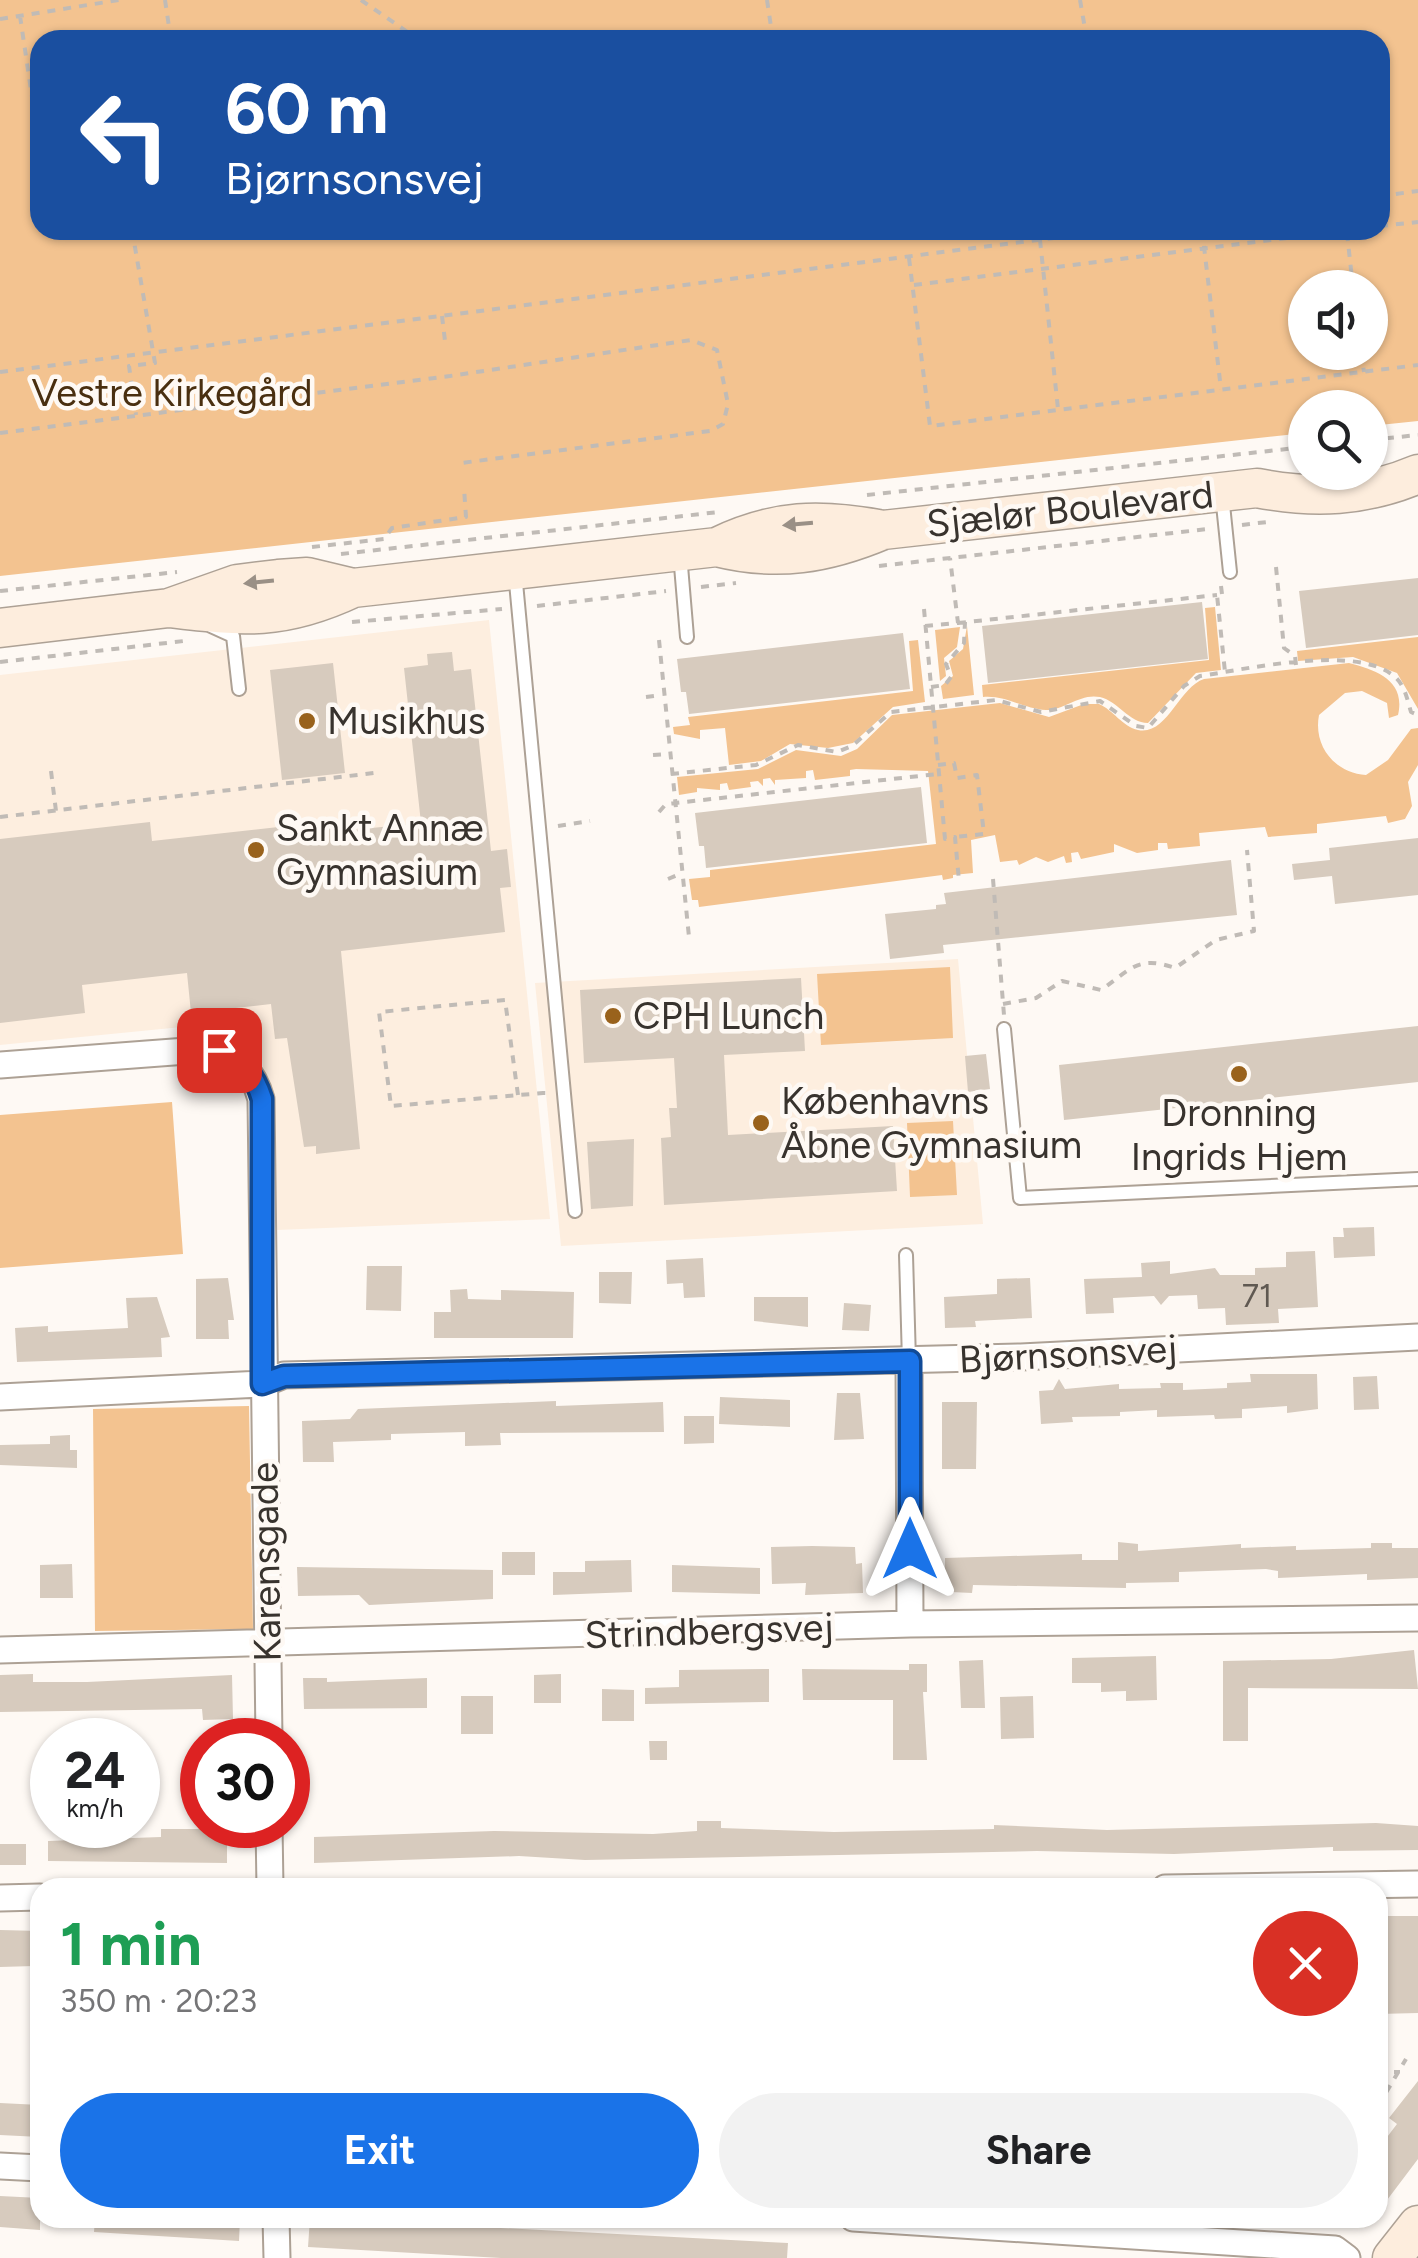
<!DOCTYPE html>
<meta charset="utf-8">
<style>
:root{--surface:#fff;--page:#f2f2f2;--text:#202124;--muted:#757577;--accent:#1a73e8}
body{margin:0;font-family:Figtree,sans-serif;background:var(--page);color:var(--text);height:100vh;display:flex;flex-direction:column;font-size:38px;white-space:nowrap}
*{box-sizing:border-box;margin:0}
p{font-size:32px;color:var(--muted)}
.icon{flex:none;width:55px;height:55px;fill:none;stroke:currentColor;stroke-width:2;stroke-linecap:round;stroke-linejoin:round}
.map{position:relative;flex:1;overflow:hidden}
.side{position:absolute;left:30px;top:1878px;width:1358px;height:350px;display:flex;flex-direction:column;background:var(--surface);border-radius:30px;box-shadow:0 2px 8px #0004}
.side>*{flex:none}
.guide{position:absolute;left:30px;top:30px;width:1360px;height:210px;border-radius:30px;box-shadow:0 2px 8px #0004;background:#1a4fa0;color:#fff;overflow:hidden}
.controls{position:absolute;left:1288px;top:270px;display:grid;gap:20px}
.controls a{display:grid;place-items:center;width:100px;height:100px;border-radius:50%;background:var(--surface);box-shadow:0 2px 8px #0004;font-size:50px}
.speed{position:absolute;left:30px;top:1718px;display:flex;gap:20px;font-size:50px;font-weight:700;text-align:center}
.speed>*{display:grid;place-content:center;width:130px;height:130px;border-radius:50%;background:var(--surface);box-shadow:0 2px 8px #0004;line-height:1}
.speed small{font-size:25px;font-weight:400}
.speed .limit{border:15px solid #d22;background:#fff;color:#111}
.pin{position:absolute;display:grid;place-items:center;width:85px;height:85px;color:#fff;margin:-42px;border-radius:20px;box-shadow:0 5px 15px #0006}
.me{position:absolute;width:110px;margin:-55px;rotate:0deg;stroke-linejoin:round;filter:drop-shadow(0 0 8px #0008)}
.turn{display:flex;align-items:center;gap:35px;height:210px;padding:0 30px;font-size:45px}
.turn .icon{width:130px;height:130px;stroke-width:2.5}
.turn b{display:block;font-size:70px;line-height:85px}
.round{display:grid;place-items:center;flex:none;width:105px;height:105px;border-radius:52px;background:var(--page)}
.headline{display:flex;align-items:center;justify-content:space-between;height:170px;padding:0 30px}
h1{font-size:60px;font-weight:700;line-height:75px;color:#1e9e55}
.action{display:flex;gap:20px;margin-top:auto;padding:20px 30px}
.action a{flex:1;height:115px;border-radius:60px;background:var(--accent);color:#fff;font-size:40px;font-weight:700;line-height:115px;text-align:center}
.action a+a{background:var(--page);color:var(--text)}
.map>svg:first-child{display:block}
.built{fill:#fdeedf}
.green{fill:#f3c390;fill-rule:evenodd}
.building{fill:#d7cbbe}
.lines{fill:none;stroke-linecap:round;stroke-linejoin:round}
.lane-casing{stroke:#ada195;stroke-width:16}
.street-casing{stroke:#ada195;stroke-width:29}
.secondary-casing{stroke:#ada195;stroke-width:41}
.path{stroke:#c0bbb6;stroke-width:4;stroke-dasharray:8 8;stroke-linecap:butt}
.lane{stroke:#fff;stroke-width:12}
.street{stroke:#fff;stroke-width:25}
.secondary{stroke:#fdeddd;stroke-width:38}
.oneway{fill:#9a9086}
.route-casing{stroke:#114b97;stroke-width:25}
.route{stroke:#1a73e8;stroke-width:18}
.poi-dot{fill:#99621c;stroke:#fef9f4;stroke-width:4}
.labels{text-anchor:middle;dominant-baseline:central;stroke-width:9;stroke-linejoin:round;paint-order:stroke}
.number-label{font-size:32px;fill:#605952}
.park-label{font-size:38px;fill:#492f10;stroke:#fef9f4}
.street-label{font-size:38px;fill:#38332e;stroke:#fef9f4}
.poi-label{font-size:38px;fill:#38332e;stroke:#fef9f4;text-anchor:start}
</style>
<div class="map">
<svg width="1418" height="2258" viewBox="0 0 1418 2258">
<rect width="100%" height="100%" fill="#fef9f4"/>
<path class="built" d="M 489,620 L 550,1219 L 277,1230 L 262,1057 L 212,1024 L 0,1045 L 0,675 Z
M 958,959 L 983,1224 L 561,1246 L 535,983 Z"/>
<path class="green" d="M 0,0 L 1418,0 L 1418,421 L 1370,426 L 1370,408 L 1305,408 L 1305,433 L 0,576 ZM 1380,40 L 1380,230 L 40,230 L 40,40 ZM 1305,288 L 1370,288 L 1370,352 L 1305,352 Z
M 1215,607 L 1221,670 L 1196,673 L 1148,723 C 1129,723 1118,701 1100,697 C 1080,693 1065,710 1046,710 C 1024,709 1006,695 983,697 L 982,685 L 1209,660 L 1205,608 Z
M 967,626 L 974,695 L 943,699 L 941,686 L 953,676 L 949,661 L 963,649 Z
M 960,627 L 957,647 L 944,658 L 946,676 L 940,681 L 935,630 Z
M 1418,637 L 1418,709 L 1397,673 L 1353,657 L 1298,661 L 1297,651 Z
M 918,640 L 925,702 L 893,707 L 853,743 L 828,748 L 790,744 L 761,761 L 729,765 L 725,728 L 700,730 L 700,739 L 674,734 L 673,727 L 690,725 L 688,717 L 913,691 L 909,641 Z
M 1349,663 C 1377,670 1406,681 1398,715 L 1389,718 L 1387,703 L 1362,691 L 1345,693 L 1319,715 C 1313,746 1335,773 1366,775 L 1388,760 L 1411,729 L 1418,728 L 1418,765 L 1408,782 L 1412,806 L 1405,819 L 1388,823 L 1386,816 L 1317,824 L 1317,833 L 1268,837 L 1265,827 L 1199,833 L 1200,846 L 1168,849 L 1167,843 L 1158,843 L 1158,850 L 1137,853 L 1114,844 L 1114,852 L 1081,859 L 1078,852 L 1071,853 L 1072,862 L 1066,863 L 1064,856 L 1048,862 L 1036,857 L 1019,865 L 1017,860 L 1000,862 L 995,835 L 971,840 L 973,873 L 953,875 L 953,878 L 943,880 L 942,875 L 699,907 L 698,900 L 692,900 L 689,879 L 710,877 L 710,870 L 936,844 L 928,771 L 856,769 L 850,770 L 850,776 L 815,780 L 813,770 L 806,771 L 806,778 L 775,780 L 775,785 L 770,778 L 763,779 L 763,786 L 758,781 L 750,782 L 751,787 L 729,790 L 727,783 L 720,784 L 720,790 L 697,788 L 697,792 L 679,795 L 677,777 L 758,769 L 796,750 L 841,756 L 857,749 L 892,715 L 1000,703 L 1049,717 L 1084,704 L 1099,704 C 1113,710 1123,727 1138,730 C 1167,736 1179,687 1204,679 Z
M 950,967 L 953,1038 L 821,1045 L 817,974 Z
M 172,1102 L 183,1254 L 0,1268 L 0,1115 Z
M 953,1121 L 957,1195 L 910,1197 L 907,1123 Z
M 249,1406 L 253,1629 L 95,1631 L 93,1409 Z"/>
<path class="building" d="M 1418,578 L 1418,635 L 1306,648 L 1299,591 Z
M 1202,602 L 1208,659 L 988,683 L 982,626 Z
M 903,633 L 910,689 L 689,714 L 686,692 L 681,692 L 677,659 Z
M 452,652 L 454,671 L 471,669 L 491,851 L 507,849 L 511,887 L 500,888 L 505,932 L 341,951 L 360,1149 L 316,1154 L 316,1146 L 304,1147 L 287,1038 L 275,1039 L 271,1004 L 191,1013 L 187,973 L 82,985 L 85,1013 L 0,1023 L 0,839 L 150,822 L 152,841 L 350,819 L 352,830 L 421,823 L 404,668 L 428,665 L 427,654 Z
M 333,663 L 345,773 L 282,780 L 270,670 Z
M 921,787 L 927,843 L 706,868 L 704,846 L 699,846 L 695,813 Z
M 1418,838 L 1418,895 L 1335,904 L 1332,876 L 1294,880 L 1292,864 L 1330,860 L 1329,848 Z
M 1231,860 L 1237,915 L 943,945 L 944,953 L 890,959 L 885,914 L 936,909 L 936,905 L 946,904 L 944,893 Z
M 801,978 L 805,1051 L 724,1055 L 728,1135 L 893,1126 L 897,1191 L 664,1205 L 661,1138 L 671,1137 L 669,1108 L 677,1108 L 674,1058 L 584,1063 L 580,990 Z
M 1418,1026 L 1418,1082 L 1064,1120 L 1059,1065 Z
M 986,1054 L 990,1089 L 968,1092 L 965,1056 Z
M 634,1139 L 633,1206 L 591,1209 L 587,1142 Z
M 1374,1227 L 1375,1256 L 1334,1258 L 1333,1237 L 1344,1237 L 1343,1228 Z
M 1315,1251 L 1318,1307 L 1278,1309 L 1279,1323 L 1226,1325 L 1225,1308 L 1198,1309 L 1197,1295 L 1169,1296 L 1161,1305 L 1154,1296 L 1113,1298 L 1114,1313 L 1086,1314 L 1084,1279 L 1142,1277 L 1141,1263 L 1170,1261 L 1170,1274 L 1215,1268 L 1220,1275 L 1255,1275 L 1255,1268 L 1286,1267 L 1286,1252 Z
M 703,1258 L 705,1297 L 684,1298 L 683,1283 L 667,1284 L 666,1260 Z
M 367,1266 L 402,1266 L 401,1311 L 366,1310 Z
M 599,1272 L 632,1272 L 631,1304 L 599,1303 Z
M 228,1278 L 234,1320 L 228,1320 L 229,1339 L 196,1339 L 196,1279 Z
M 1030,1278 L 1032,1318 L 975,1321 L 976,1327 L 945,1328 L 944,1297 L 997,1294 L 997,1279 Z
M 467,1289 L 468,1299 L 501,1300 L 501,1290 L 574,1292 L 573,1338 L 434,1338 L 434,1312 L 451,1312 L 450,1290 Z
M 157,1297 L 170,1337 L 161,1338 L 162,1357 L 17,1362 L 15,1328 L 48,1326 L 48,1332 L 128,1328 L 126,1298 Z
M 754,1297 L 808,1297 L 808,1327 L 754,1321 Z
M 844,1303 L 871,1305 L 869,1331 L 842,1330 Z
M 1250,1374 L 1317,1374 L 1318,1409 L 1287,1413 L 1287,1406 L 1242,1409 L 1242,1418 L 1215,1419 L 1214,1415 L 1157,1417 L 1157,1410 L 1120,1412 L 1120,1416 L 1072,1417 L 1073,1422 L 1041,1424 L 1039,1391 L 1053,1390 L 1059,1379 L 1065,1389 L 1119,1384 L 1119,1389 L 1161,1388 L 1160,1383 L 1183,1383 L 1183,1390 L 1227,1388 L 1227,1383 L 1251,1382 Z
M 1377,1376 L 1379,1409 L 1354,1410 L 1353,1377 Z
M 837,1393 L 860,1393 L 864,1439 L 834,1440 Z
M 720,1397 L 790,1400 L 790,1427 L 719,1424 Z
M 556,1401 L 556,1406 L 663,1402 L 664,1432 L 500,1433 L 501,1445 L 465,1446 L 465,1432 L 391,1434 L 391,1440 L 333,1442 L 334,1462 L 303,1462 L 302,1421 L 350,1419 L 358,1409 Z
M 942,1402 L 977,1402 L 976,1469 L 942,1469 Z
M 684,1416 L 714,1416 L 714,1443 L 684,1444 Z
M 70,1435 L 70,1450 L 77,1450 L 77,1468 L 0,1465 L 0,1445 L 50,1444 L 50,1436 Z
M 1118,1542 L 1138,1544 L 1138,1551 L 1241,1544 L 1241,1548 L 1296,1546 L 1296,1550 L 1371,1548 L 1371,1543 L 1392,1543 L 1392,1548 L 1418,1548 L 1418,1578 L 1367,1580 L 1367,1574 L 1278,1578 L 1278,1571 L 1266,1569 L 1179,1572 L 1179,1582 L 1126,1583 L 1126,1588 L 973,1585 L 972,1593 L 951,1592 L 945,1586 L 945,1558 L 1082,1554 L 1082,1560 L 1118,1560 Z
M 812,1546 L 855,1547 L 856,1564 L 862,1563 L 863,1593 L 805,1595 L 806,1583 L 772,1584 L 771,1547 Z
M 502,1552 L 535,1552 L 535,1575 L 502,1575 Z
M 631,1560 L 632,1592 L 553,1595 L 553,1572 L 585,1572 L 585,1561 Z
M 72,1564 L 73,1598 L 40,1598 L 40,1565 Z
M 672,1565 L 760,1568 L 760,1594 L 672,1592 Z
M 297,1567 L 493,1570 L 493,1599 L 369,1605 L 359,1595 L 298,1596 Z
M 1414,1650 L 1418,1689 L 1248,1688 L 1248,1741 L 1223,1741 L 1223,1661 L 1331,1659 Z
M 1156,1656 L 1157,1700 L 1126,1701 L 1126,1691 L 1101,1692 L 1101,1683 L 1072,1683 L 1072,1658 Z
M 983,1660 L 985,1708 L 961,1708 L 959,1661 Z
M 909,1664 L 927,1664 L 927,1692 L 923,1692 L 927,1760 L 893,1760 L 893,1700 L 803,1700 L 802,1669 L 909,1670 Z
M 769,1669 L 769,1702 L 645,1704 L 645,1688 L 679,1687 L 679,1670 Z
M 33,1674 L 33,1682 L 87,1682 L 232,1675 L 233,1719 L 203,1720 L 202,1709 L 0,1712 L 0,1675 Z
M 561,1674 L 561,1703 L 534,1703 L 534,1675 Z
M 303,1678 L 327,1678 L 327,1682 L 427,1678 L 427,1708 L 304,1709 Z
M 602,1689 L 634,1690 L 634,1721 L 602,1721 Z
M 461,1696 L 493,1696 L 493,1734 L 461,1734 Z
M 1033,1696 L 1034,1738 L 1001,1739 L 1000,1697 Z
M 649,1741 L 667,1741 L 667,1760 L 650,1760 Z
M 697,1821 L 721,1821 L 721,1828 L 834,1832 L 994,1829 L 994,1825 L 1107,1830 L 1376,1823 L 1418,1826 L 1418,1850 L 1333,1851 L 1333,1847 L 1174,1854 L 1037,1851 L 585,1860 L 519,1856 L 314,1863 L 314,1837 L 494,1831 L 653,1834 L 697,1831 Z
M 205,1825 L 227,1825 L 227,1863 L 48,1861 L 48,1841 L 161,1837 L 161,1829 L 205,1829 Z
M 0,1844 L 26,1844 L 26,1865 L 0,1865 Z
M 1378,1916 L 1418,1916 L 1418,2013 L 1378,2014 Z
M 0,1930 L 40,1931 L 40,1962 L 34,1962 L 34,1966 L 0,1967 Z
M 1418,2081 L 1418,2159 L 1378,2212 L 1378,2149 L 1397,2124 L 1389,2118 Z
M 0,2103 L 40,2105 L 40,2137 L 0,2135 Z
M 0,2196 L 40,2198 L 40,2230 L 0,2227 Z
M 95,2218 L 240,2218 L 239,2241 L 94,2232 Z
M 310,2218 L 788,2243 L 787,2258 L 501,2258 L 308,2247 Z"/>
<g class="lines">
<defs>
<path id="lane" d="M 1222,495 L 1230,572
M 680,554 L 687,637
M 515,572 L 575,1211
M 211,626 L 233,636 L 239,689
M 1004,1029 L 1020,1198 L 1418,1179
M 906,1255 L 909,1361"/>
<path id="street" d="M 0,1065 L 200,1050 C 234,1051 252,1067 261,1099 L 269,1740
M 909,1361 L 910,1624
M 0,1397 L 262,1384 L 284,1375 L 1021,1357 L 1418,1337
M 0,1650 L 910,1624 L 1418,1618
M 269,1825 L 270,1888
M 1165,1888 L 1418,1884
M 0,1898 L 40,1897
M 0,2166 L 40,2168
M 276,2218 L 277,2258
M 853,2218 L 1335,2249 L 1347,2258"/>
<path id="secondary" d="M 717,547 C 777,562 826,554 883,530 L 1257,488 C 1314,499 1364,497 1418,474
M 169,608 C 243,617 283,621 353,588 L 717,547 C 775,519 820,518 883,530
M 0,628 L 169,608 L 237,584 L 278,579 L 307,577 L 353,588
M 1392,2258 L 1418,2225"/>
</defs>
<use href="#lane" class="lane-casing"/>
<use href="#street" class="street-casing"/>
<use href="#secondary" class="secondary-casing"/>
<path class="path" d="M 165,0 L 171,40
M 361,0 L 419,40
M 767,0 L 773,40
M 1080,0 L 1087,40
M 20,16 L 40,151
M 0,19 L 119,0
M 1380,196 L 1418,191
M 1380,226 L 1418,222
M 52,230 L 53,236
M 132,230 L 155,363 L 129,366 L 136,415
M 1202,230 L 1221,389
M 1347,233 L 1353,288
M 1040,240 L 1058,409
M 909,258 L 930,426 L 1418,365
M 914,285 L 1350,230
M 442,316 L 445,341
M 1361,352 L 1364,372
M 0,372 L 1116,230
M 0,433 L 450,376 L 691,340 L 717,350 L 728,404 L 723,424 L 710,431 L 461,463
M 1370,440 L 1418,435
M 867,495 L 1305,447
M 1242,525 L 1267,522
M 312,547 L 384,539 L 392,528 L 466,517 L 464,488
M 341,554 L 719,512
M 879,566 L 1208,529
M 1276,567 L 1284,648 L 1295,656 L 1296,665
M 1221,586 L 1222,594 L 1217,595 L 1225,672
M 701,587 L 736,583
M 0,591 L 177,572
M 537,606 L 666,591
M 924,609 L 945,839 L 955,837 L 959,881
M 352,622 L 502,609
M 958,623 L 1217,595
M 925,626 L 958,623 L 950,558
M 659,640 L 689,937
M 0,662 L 184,641
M 931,687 L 945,685 L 951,677 L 946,664 L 964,643 L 965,622
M 646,697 L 661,695
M 653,755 L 668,754
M 938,765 L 954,763 L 957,778 L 977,775 L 984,834 L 955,837
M 51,771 L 56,811
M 671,774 L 756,765 L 798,745 L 837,752 L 852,746 L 891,712 L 996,700 L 1041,712 L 1100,701 L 1136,726 L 1148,728 L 1184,686 L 1200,676 C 1248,669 1355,644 1394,676 C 1405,685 1407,699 1411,712 L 1418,715
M 659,812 L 666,804 L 938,774
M 0,817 L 374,773
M 558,826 L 590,821
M 668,879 L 682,873
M 993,879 L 1004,1015
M 1003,1004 L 1036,998 L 1062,981 L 1101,990 C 1131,969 1138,955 1175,968 L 1216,940 L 1254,931 L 1247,850
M 518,1095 L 505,1000 L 379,1012 L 391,1106 L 543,1093 L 549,1093
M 1378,2072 L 1400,2072
M 1378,2106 L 1406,2059"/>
<use href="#lane" class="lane"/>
<use href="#street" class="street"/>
<use href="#secondary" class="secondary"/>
</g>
<defs><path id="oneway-solid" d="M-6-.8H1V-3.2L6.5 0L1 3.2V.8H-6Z" transform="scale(2.5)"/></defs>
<g class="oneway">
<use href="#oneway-solid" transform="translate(798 524) rotate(175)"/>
<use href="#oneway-solid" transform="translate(259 582) rotate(174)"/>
</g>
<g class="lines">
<defs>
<path id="route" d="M 219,1050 C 243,1062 254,1073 262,1099 L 262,1384 L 284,1376 L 910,1361 L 910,1549"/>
</defs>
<use href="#route" class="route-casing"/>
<use href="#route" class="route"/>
</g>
<g class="poi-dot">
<circle cx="307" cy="721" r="10"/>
<circle cx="256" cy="850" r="10"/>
<circle cx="613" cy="1016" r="10"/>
<circle cx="1239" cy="1074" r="10"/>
<circle cx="761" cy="1123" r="10"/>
</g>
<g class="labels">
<g class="number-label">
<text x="1257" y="1296">71</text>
</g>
<g class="park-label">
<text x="172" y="393">Vestre Kirkegård</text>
</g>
<g class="street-label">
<text transform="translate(1070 509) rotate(-6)">Sjælør Boulevard</text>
<text transform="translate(1068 1354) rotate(-3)">Bjørnsonsvej</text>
<text transform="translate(266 1562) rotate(-91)">Karensgade</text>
<text transform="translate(709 1631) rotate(-2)">Strindbergsvej</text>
</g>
<g class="poi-label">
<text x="327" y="721">Musikhus</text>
<text x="276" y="828">Sankt Annæ<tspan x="276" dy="44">Gymnasium</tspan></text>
<text x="633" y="1016">CPH Lunch</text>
<text x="781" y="1101">Københavns<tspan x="781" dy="44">Åbne Gymnasium</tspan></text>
<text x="1239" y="1113" text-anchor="middle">Dronning<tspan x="1239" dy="44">Ingrids Hjem</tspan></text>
</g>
</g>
</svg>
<div class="controls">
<a><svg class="icon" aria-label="sound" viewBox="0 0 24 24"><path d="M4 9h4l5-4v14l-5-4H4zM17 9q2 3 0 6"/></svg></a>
<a><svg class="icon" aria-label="search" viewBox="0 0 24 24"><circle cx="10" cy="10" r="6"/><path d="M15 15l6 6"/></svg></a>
</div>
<div class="speed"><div>24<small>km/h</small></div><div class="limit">30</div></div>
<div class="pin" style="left:219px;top:1050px;background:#d93025"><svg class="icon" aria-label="arrive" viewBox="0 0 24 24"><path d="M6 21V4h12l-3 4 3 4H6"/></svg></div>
<svg class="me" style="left:910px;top:1549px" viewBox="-20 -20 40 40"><path d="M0-17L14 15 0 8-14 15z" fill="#1a73e8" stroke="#fff" stroke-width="4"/></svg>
<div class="guide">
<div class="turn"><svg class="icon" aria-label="left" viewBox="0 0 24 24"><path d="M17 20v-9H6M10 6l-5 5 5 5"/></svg><div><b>60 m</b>Bjørnsonsvej</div></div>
</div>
<section class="side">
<div class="headline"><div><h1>1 min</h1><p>350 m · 20:23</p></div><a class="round" style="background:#d93025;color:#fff"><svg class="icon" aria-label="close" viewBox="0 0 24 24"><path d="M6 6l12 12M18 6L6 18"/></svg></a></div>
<div class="action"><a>Exit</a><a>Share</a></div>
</section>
</div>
